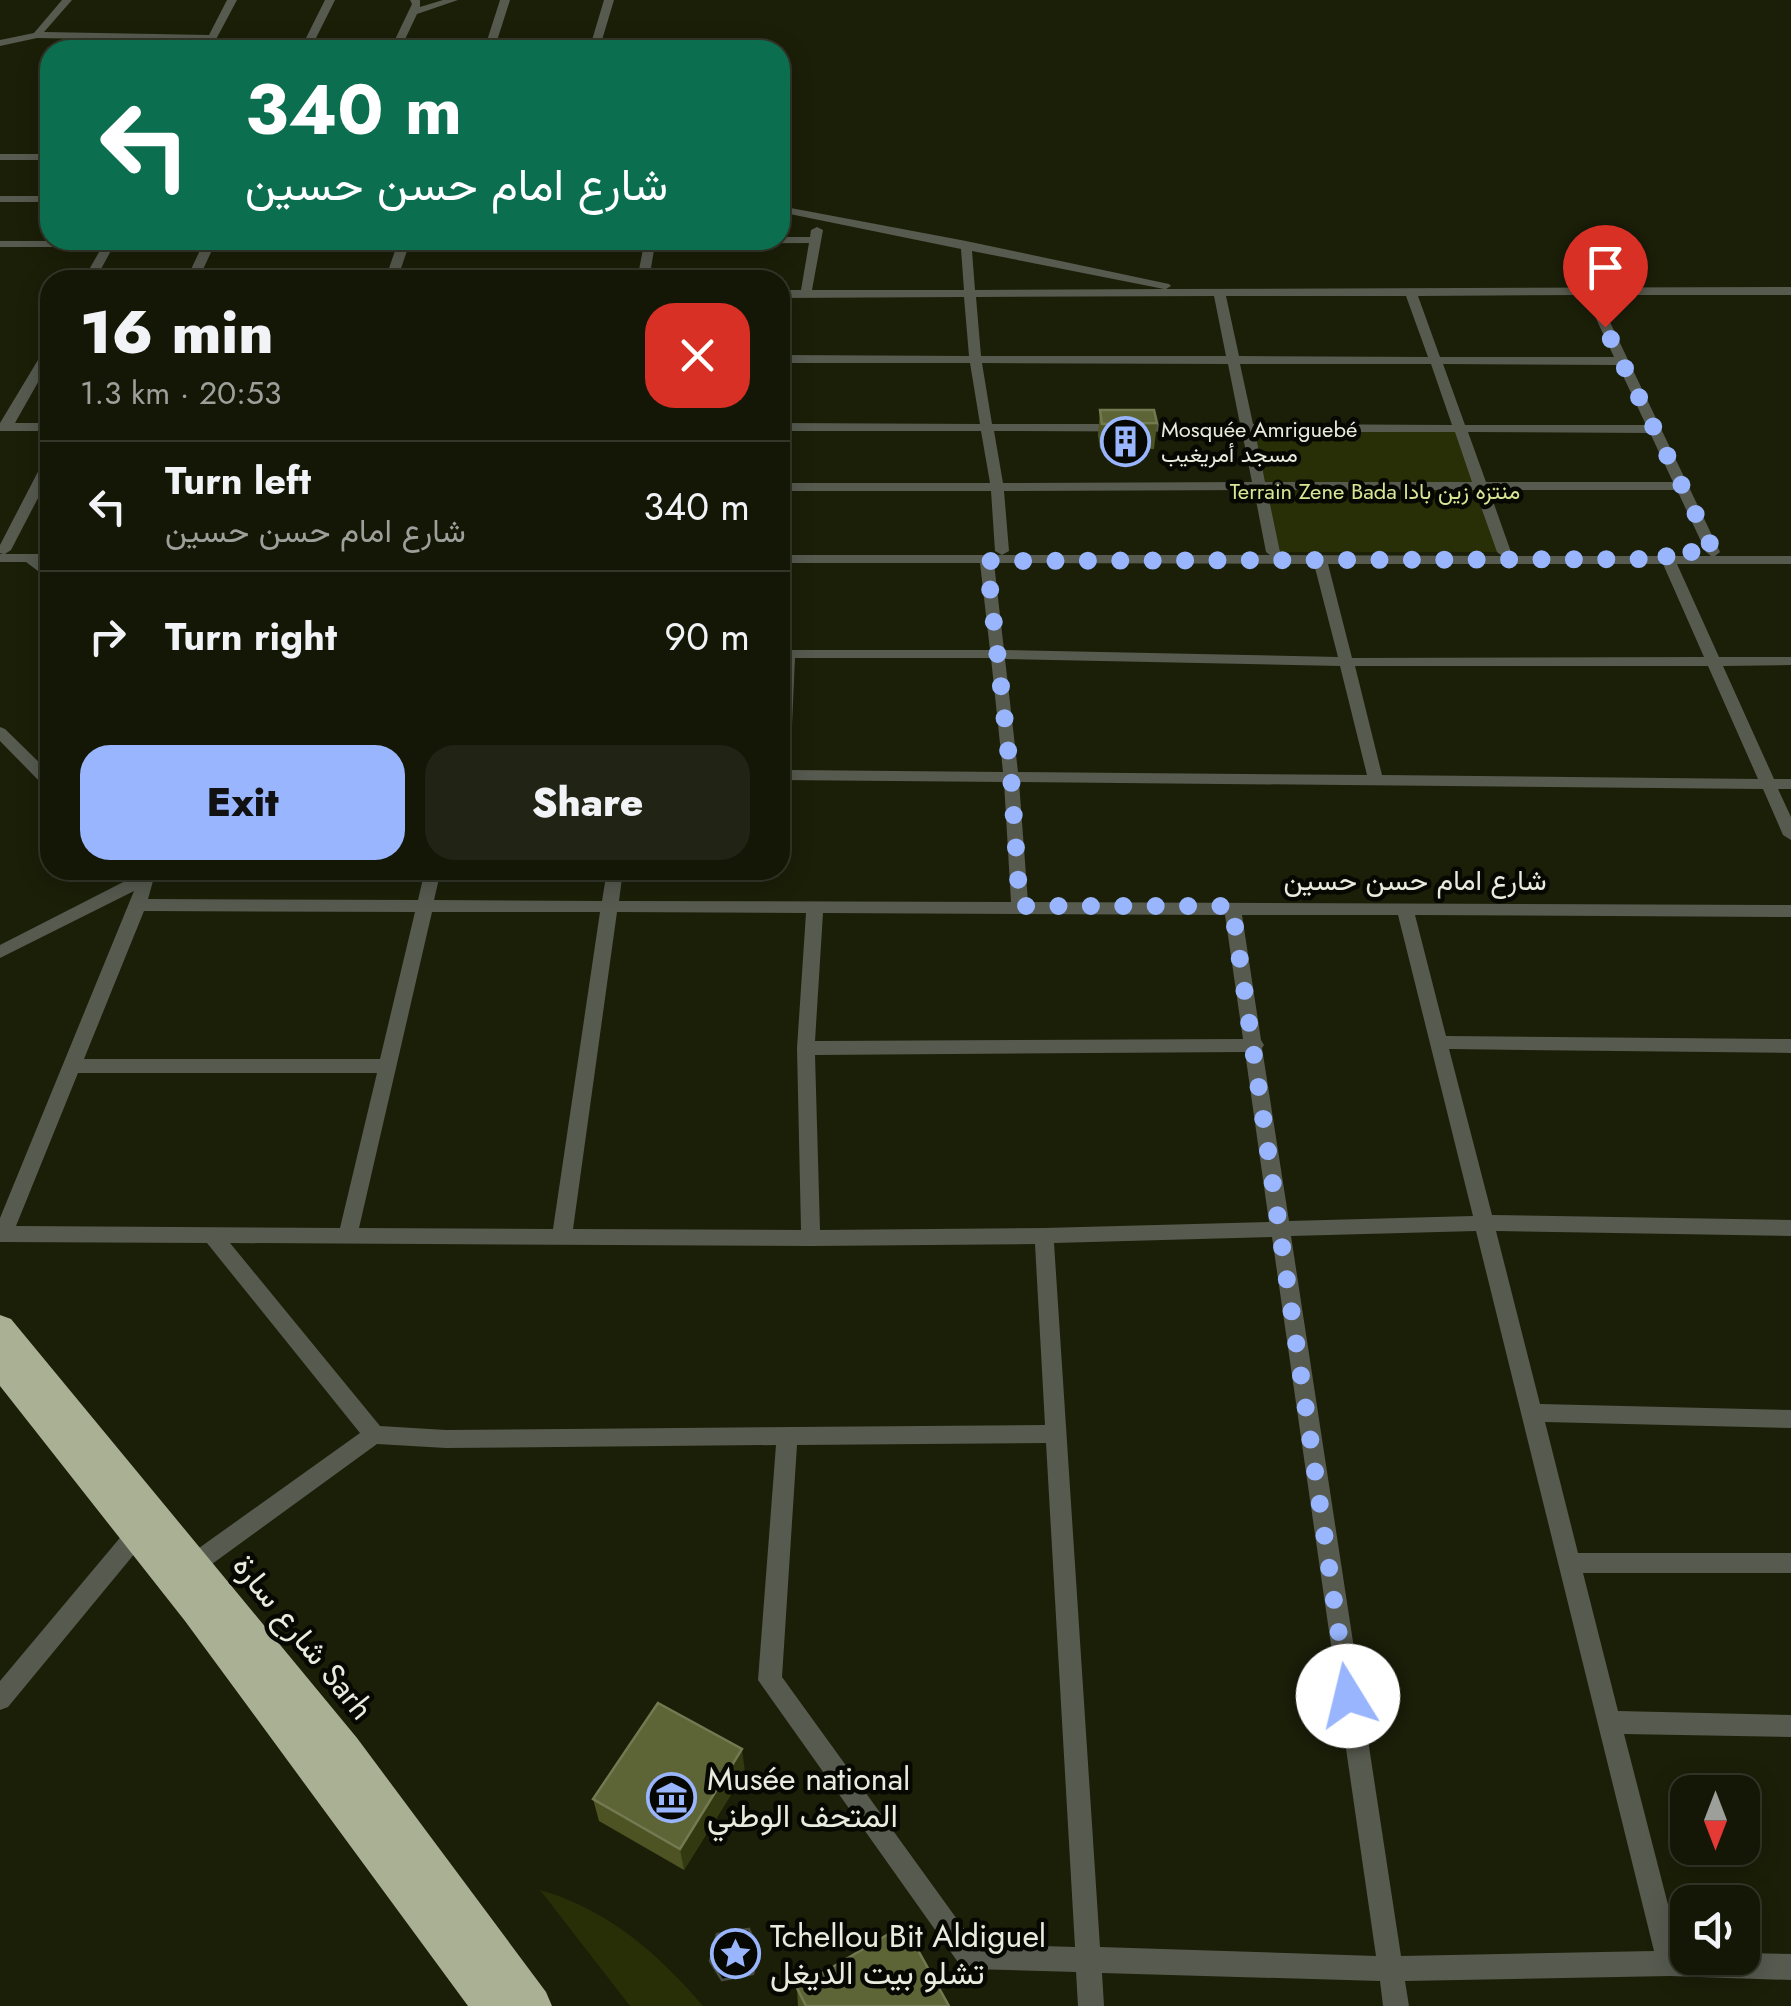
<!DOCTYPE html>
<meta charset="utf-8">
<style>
:root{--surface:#141706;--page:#212414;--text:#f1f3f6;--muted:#9d9f9b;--line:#333628;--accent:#98b5fd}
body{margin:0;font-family:Jost,Vazirmatn,sans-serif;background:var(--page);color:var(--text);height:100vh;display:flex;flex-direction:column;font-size:38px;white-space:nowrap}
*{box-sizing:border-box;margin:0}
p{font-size:32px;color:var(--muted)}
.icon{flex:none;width:55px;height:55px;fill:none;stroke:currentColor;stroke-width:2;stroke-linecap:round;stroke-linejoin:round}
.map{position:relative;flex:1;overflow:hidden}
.side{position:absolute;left:40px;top:270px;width:750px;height:610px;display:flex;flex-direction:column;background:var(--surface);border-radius:30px;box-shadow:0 5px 25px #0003,0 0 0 2px var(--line)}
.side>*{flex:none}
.hud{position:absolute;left:40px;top:40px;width:750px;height:210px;border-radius:30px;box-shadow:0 5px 25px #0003,0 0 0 2px var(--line);background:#0b6e4f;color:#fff;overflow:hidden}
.needle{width:65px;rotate:180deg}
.fabs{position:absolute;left:1670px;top:1775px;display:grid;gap:20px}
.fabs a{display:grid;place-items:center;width:90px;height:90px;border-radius:20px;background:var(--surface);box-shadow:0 5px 25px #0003,0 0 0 2px var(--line);font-size:50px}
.pin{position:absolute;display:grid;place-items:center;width:85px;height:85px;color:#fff;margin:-102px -42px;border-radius:50% 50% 50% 0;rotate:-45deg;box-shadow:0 0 10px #0007}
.pin .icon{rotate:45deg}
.me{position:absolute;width:110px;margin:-55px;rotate:351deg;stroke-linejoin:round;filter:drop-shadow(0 0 8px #0008)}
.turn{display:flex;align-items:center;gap:35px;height:210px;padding:0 40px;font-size:45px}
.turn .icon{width:130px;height:130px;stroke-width:2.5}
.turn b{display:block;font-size:70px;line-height:85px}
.round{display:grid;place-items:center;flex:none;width:105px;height:105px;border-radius:30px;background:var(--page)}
.overview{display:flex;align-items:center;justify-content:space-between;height:170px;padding:0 40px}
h1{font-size:60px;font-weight:800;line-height:75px}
.primary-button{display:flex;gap:20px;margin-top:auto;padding:20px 40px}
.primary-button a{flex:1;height:115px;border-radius:30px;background:var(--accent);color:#111;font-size:40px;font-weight:800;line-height:115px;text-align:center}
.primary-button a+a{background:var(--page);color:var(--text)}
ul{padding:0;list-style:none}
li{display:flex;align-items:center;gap:30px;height:130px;padding:0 40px;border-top:2px solid var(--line)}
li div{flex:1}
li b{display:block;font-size:38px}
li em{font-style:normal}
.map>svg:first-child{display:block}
.green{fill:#282e05}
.water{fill:#040600;stroke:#484b42;stroke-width:2.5}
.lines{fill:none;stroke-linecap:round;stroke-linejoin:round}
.minor{fill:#575a4f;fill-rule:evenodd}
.highway{fill:#aab094;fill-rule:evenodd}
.wall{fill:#4d5322}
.shaded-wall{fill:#32380f}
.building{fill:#5d6436;stroke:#737950;stroke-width:2.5}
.route{stroke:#98b5fd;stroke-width:18;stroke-dasharray:0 32.4}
.labels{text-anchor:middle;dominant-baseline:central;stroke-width:9;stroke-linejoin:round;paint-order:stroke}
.far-poi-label{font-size:22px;fill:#e8ebdd;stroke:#070802;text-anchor:start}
.far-park-label{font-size:22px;fill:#d8e796;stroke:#070802}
.street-label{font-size:28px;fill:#e8ebdd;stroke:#070802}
.near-street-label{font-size:32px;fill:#e8ebdd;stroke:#070802}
.near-poi-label{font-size:32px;fill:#e8ebdd;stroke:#070802;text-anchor:start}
</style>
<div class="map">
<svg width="1791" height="2006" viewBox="0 0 1791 2006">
<rect width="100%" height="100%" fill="#1b1f08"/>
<path class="green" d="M 1246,429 L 1458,429 L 1504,552 L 1273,552 Z
M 540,1890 C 607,1909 658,1953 703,2006 L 630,2006 Z"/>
<path class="water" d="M 749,1929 L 759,1952 L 753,1974 L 722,1980 L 710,1961 L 717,1934 Z"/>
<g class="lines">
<path class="minor" d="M 62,0 L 72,0 L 44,32 L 209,35 L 227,0 L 237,0 L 213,45 L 208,48 L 203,45 L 205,41 L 37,38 L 0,46 L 0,40 L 34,33 Z
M 325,0 L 335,0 L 310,50 L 300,50 Z
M 410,0 L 420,0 L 420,7 L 443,0 L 458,0 L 417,14 L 400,50 L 390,50 L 412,4 Z
M 500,0 L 510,0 L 494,50 L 484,50 Z
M 604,0 L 614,0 L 599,50 L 589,50 Z
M 0,154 L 50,154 L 50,160 L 0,160 Z
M 0,196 L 50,196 L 50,202 L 0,202 Z
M 780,206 L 966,241 L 1169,284 L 1171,286 L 1166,289 L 1791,287 L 1791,295 L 1597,295 L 1720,552 L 1715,556 L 1791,556 L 1791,564 L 1677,564 L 1719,657 L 1791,657 L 1791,665 L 1723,666 L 1774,779 L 1791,779 L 1791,789 L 1778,789 L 1791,817 L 1791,840 L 1783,835 L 1763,789 L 1019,782 L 1028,902 L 1791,905 L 1791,917 L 1415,915 L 1446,1036 L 1791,1039 L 1791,1053 L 1449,1049 L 1492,1215 L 1791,1220 L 1791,1236 L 1496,1231 L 1540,1404 L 1791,1410 L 1791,1428 L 1545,1422 L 1578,1553 L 1791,1553 L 1791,1573 L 1583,1573 L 1618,1711 L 1791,1715 L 1791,1737 L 1624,1734 L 1680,1951 L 1688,1951 L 1688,1958 L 1742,1958 L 1742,1953 L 1791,1954 L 1791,1980 L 1670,1976 L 1405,1981 L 1409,2006 L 1383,2006 L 1380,1981 L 1102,1973 L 1104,2006 L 1078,2006 L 1076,1972 L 969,1969 L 960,1965 L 758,1680 L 776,1445 L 446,1448 L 377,1444 L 201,1572 L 193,1575 L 185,1572 L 182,1565 L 185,1558 L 360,1433 L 207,1243 L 0,1242 L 0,1218 L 134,891 L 0,958 L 0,945 L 135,876 L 130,870 L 169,870 L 153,881 L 148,899 L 418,900 L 425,870 L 441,870 L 434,900 L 602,901 L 607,870 L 623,870 L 619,901 L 1011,902 L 1004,782 L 780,780 L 780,650 L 990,650 L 980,563 L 780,563 L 780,555 L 1002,555 L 995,551 L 991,491 L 780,491 L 780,483 L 990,483 L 981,431 L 780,431 L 780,423 L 980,424 L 970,363 L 780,363 L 780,355 L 969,356 L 964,297 L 780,298 L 780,290 L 801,290 L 809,243 L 655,244 L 649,280 L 637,280 L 644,244 L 409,245 L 397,280 L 385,280 L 397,245 L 214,246 L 198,280 L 186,280 L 202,246 L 113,247 L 95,280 L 83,280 L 102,247 L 0,247 L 0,241 L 780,240 L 780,237 L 810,237 L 811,230 L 817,227 L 823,230 L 812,290 L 964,290 L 961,249 L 780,212 ZM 972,251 L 1164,289 L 975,290 ZM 1585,295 L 1614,357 L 1440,357 L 1418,296 ZM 1214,296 L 1226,356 L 981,356 L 976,297 ZM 1226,296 L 1406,296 L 1428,357 L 1239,356 ZM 982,363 L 1228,364 L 1240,424 L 992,424 ZM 1240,364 L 1431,364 L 1452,425 L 1253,424 ZM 1443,364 L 1618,365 L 1646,425 L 1465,425 ZM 994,431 L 1242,432 L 1252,482 L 1003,483 ZM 1255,432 L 1455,432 L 1472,482 L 1265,482 ZM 1468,432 L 1650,433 L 1673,482 L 1486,482 ZM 1254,490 L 1266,552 L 1270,555 L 1002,555 L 1009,551 L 1004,491 ZM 1267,490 L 1475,490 L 1497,552 L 1502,556 L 1276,555 L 1280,552 ZM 1489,490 L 1677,490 L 1706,552 L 1711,556 L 1674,556 L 1670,549 L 1665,548 L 1658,552 L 1660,556 L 1506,556 L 1511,552 ZM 994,563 L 1314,564 L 1338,657 L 1004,650 ZM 1328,564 L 1663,564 L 1704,657 L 1352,658 ZM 795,658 L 991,658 L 1003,772 L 790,770 ZM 1005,659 L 1340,666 L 1367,775 L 1018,772 ZM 1355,666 L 1708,666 L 1758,779 L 1382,775 ZM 144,911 L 415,912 L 380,1059 L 84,1059 ZM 432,912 L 600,912 L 553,1229 L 359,1228 ZM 617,912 L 806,913 L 797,1048 L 801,1230 L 573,1229 ZM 823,913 L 1225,915 L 1243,1039 L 815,1041 ZM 1242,915 L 1398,915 L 1473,1216 L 1289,1221 L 1262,1048 L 1264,1045 L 1261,1040 ZM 1245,1052 L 1269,1222 L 1044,1228 L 820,1230 L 815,1055 ZM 78,1073 L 377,1073 L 340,1228 L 16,1226 ZM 1476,1231 L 1654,1951 L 1401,1956 L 1291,1236 ZM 1272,1237 L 1376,1956 L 1100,1947 L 1054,1243 ZM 230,1243 L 811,1246 L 1035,1244 L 1045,1425 L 446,1430 L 380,1426 ZM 1046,1443 L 1075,1947 L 975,1944 L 782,1677 L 797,1445 Z
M 50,346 L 50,361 L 15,423 L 50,423 L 50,431 L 0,431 L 0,423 L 44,350 Z
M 50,458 L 50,475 L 11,550 L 5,554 L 50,554 L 50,562 L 42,562 L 50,569 L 50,580 L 26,562 L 0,562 L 0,554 L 3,554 L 0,553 L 0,545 L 43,462 Z
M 0,727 L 5,729 L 50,773 L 50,787 L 44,786 L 0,741 Z
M 137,1524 L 145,1527 L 148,1534 L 145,1541 L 8,1707 L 0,1710 L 0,1681 L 129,1527 Z"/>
<path class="highway" d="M 0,1315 L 11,1319 L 357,1738 L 546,1992 L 552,2006 L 468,2006 L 185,1621 L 0,1386 Z"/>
</g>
<path class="wall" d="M 1100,410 L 1157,423 L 1154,449 L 1100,449 L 1098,435 Z
M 745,1772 L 684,1870 L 599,1821 L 593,1799 Z
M 797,1988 L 949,2006 L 798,2006 Z"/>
<path class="shaded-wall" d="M 742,1749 L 745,1772 L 684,1870 L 680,1849 Z"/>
<path class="building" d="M 1100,410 L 1154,410 L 1157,423 L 1102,424 Z
M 658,1703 L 742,1749 L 680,1849 L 593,1799 Z
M 904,1925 L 949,2006 L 806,2006 L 797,1988 Z"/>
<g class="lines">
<path class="route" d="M 1348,1696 L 1232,906 L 1020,906 L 1011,776 L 987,561 L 1668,559 L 1664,552 L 1714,552 L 1605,327"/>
</g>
<defs>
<symbol id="building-ring" viewBox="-11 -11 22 22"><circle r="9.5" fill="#070802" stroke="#98b5fd" stroke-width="1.5"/><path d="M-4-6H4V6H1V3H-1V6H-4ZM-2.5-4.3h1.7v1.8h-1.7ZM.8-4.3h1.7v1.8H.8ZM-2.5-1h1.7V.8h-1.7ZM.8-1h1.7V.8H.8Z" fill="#98b5fd"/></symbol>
<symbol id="museum-ring" viewBox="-11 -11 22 22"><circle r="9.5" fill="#070802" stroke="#98b5fd" stroke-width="1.5"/><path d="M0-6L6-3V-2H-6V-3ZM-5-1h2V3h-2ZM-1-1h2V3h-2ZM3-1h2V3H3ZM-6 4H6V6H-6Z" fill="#98b5fd"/></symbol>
<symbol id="sight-ring" viewBox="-11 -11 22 22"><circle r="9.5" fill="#070802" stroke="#98b5fd" stroke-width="1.5"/><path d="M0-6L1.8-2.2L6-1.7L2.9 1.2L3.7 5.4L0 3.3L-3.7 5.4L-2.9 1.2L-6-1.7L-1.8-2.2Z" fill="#98b5fd"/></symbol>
</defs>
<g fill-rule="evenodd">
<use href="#building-ring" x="1098" y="414" width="55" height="55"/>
<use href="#museum-ring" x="644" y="1770" width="55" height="55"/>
<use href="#sight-ring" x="708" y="1926" width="55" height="55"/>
</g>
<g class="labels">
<g class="far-poi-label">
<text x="1161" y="429">Mosquée Amriguebé<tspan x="1161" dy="25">مسجد أمريغيب</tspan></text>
</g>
<g class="far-park-label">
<text x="1375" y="491">Terrain Zene Bada منتزه زين بادا</text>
</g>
<g class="street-label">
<text x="1415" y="880">شارع امام حسن حسين</text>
</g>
<g class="near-street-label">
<text transform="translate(303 1637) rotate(51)">شارع سارة Sarh</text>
</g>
<g class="near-poi-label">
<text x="707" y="1779">Musée national<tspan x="707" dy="37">المتحف الوطني</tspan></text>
<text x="770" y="1936">Tchellou Bit Aldiguel<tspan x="770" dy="37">تشلو بيت الديغل</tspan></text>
</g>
</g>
</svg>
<div class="fabs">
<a><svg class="needle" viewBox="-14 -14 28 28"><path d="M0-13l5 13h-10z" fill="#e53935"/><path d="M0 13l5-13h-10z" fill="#9d9f9b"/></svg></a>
<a><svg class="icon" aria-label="sound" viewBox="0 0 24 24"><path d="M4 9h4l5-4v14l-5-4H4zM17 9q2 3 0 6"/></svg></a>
</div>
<div class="pin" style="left:1605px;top:327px;background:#d93025"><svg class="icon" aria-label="arrive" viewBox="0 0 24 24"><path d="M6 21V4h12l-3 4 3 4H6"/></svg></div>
<svg class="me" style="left:1348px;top:1696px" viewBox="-20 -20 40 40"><circle r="19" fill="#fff"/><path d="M0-13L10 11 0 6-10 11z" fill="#98b5fd"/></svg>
<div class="hud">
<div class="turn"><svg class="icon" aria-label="left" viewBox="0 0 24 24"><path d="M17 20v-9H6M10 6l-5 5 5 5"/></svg><div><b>340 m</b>شارع امام حسن حسين</div></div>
</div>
<section class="side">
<div class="overview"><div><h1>16 min</h1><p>1.3 km · 20:53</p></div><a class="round" style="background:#d93025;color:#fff"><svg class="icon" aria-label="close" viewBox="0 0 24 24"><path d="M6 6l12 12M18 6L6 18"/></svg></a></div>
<ul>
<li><svg class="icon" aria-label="left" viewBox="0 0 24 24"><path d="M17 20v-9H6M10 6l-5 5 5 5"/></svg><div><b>Turn left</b><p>شارع امام حسن حسين</p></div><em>340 m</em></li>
<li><svg class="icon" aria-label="right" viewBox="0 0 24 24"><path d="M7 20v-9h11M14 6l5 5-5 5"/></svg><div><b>Turn right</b></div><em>90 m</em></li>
</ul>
<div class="primary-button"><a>Exit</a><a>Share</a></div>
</section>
</div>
